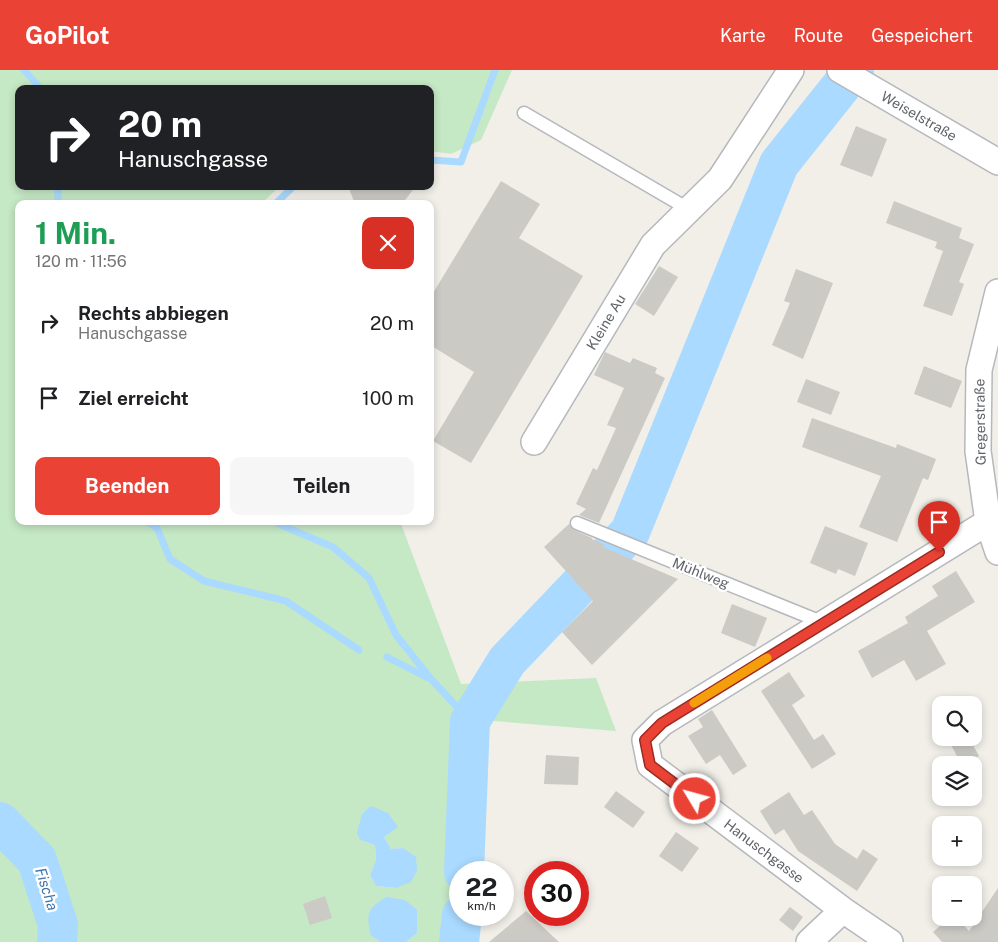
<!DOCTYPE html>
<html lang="de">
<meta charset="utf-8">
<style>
:root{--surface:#fff;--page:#f6f6f6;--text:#202124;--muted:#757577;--accent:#ea4335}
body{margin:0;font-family:"Public Sans",sans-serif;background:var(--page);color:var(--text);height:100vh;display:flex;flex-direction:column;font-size:19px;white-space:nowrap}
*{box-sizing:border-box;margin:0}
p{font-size:16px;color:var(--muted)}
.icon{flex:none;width:28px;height:28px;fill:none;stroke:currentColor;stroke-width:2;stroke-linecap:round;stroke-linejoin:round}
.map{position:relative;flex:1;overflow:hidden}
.sheet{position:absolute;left:15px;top:130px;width:419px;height:325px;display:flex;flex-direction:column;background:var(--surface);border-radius:10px;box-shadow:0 2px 8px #0003}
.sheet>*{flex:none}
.guide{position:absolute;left:15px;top:15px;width:419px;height:105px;border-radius:10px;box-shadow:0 2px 8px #0003;background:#202124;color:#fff;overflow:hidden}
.fabs{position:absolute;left:932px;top:626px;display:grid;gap:10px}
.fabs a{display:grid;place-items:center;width:50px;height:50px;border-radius:10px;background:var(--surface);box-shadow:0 2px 8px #0003;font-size:25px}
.speed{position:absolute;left:449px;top:791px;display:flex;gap:10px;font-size:25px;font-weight:700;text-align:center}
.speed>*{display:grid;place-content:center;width:65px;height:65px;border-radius:50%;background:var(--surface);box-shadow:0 2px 8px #0003;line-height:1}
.speed small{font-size:12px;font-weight:400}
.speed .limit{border:8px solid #d22;background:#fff;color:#111}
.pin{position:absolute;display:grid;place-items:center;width:42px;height:42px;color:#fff;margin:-51px -21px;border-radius:50% 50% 50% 0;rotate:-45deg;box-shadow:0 0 5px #0007}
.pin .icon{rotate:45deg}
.me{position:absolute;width:55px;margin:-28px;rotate:307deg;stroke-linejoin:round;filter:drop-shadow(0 0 4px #0008)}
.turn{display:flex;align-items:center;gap:18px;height:105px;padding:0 20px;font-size:22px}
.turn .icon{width:65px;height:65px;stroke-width:2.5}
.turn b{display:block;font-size:35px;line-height:42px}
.round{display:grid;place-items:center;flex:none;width:52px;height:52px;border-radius:10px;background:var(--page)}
.head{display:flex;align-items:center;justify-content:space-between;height:85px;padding:0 20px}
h1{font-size:30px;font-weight:700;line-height:38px;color:#1e9e55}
.primary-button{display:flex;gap:10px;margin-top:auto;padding:10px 20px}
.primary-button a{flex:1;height:58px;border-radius:10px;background:var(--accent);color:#fff;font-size:20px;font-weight:700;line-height:58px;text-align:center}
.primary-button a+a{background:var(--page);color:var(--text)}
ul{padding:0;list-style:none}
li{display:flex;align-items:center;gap:15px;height:75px;padding:0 20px}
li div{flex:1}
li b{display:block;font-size:19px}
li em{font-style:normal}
header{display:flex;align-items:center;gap:30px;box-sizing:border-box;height:70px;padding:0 25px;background:var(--accent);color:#fff}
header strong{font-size:24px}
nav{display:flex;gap:28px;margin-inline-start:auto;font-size:18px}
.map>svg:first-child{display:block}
.green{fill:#c5e8c5;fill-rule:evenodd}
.water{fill:#aadaff}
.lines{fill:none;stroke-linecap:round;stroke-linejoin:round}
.stream{stroke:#aadaff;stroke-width:7}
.river{stroke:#aadaff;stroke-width:40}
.building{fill:#cccac5}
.lane-casing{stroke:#b5b8bc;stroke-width:15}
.street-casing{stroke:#b5b8bc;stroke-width:28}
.lane{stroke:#fff;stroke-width:12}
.street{stroke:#fff;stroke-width:25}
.route-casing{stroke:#982c22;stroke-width:12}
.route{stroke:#ea4335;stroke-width:9}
.slow{stroke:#f59e0b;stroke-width:9}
.labels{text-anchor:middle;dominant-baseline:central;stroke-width:5;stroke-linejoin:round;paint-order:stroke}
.street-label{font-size:14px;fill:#5f6368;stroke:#fff}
.water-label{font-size:15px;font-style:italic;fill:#4174aa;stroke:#fff}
</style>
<header>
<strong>GoPilot</strong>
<nav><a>Karte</a><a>Route</a><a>Gespeichert</a></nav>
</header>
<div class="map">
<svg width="998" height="872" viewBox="0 0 998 872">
<rect width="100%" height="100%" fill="#f1efe8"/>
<path class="green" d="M 0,0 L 512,0 L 481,70 L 451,84 L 430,81 L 430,19 L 19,19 L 19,116 L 280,116 L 261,134 L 19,134 L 19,451 L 400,451 L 461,614 L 596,608 L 616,661 L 482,650 L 473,802 L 460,802 L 460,845 L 470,845 L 469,872 L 406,872 L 417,863 L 371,866 L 381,872 L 0,872 ZM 397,757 L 384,767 L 391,779 L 403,778 L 396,818 L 376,816 L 370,805 L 376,790 L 375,775 L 360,770 Z"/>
<path class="water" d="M 371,736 L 388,743 L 398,757 L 384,767 L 391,779 L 403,778 L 416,787 L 417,801 L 411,812 L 396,818 L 376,816 L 370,805 L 376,790 L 375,775 L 360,770 L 357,763 L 362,744 Z
M 386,827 L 405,830 L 417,840 L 417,863 L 406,872 L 381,872 L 371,866 C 366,843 367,839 386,827 Z"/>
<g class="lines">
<path class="stream" d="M 24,0 L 41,19
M 430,90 L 461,92 L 495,0
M 58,116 L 58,134
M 275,134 L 294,116
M 146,451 L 157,458 L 170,489 L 204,511 L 286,531 L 359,580
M 274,451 L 281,455 L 333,477 L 369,508 L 396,565 L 431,609 L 470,651
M 387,587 L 428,608"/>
<path class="river" d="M 0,752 L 37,790 L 58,855 L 57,872
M 464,802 L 470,651 L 507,591 L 630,462 L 779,94 L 854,0
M 459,872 L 462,845"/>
</g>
<path class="building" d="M 856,56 L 887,69 L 872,107 L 840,95 Z
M 501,111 L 540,134 L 519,168 L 583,206 L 471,393 L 433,371 L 474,302 L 430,275 L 430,228 Z
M 348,116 L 416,116 L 402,134 L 355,134 Z
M 894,131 L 962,158 L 959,168 L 974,174 L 959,212 L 964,214 L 952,246 L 923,236 L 943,181 L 935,178 L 937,172 L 886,153 Z
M 659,196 L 678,207 L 654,246 L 635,234 Z
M 796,199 L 833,213 L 803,289 L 772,275 L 790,233 L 784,231 Z
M 605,282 L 630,293 L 633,288 L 657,298 L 655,303 L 665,308 L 599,453 L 579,445 L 586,439 L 576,434 L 593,398 L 597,400 L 616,358 L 607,355 L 624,318 L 594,305 Z
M 924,296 L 962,311 L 951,338 L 914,324 Z
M 806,309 L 840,322 L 831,345 L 797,332 Z
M 812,348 L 896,378 L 897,374 L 936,389 L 928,410 L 923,408 L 897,472 L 859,457 L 881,406 L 802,377 Z
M 569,454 L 574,460 L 592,468 L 592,469 L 605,475 L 603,477 L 678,509 L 592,595 L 562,562 L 593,531 L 544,477 Z
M 825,456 L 868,473 L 855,506 L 838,499 L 836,504 L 810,493 Z
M 956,501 L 975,532 L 927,561 L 946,594 L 916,611 L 904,590 L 872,608 L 858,581 L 908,553 L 905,547 L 938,526 L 932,516 Z
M 732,534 L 767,548 L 755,577 L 721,563 Z
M 789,602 L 805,626 L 792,635 L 814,670 L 823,664 L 836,684 L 812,699 L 761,621 Z
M 712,640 L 747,696 L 733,705 L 720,685 L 706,694 L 688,666 L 703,657 L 698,649 Z
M 947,668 L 969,668 L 979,686 L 962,695 Z
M 546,685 L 579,687 L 578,715 L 544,714 Z
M 616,721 L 645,742 L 633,758 L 604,737 Z
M 789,722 L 804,745 L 812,740 L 835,774 L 857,789 L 863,779 L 878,789 L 857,821 L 798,781 L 784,759 L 775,765 L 760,741 Z
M 676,762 L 699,778 L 682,802 L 659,786 Z
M 998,818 L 998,872 L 942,872 L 933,862 L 949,848 L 957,848 L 969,861 Z
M 325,826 L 332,848 L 310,855 L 303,834 Z
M 790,837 L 803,847 L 793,861 L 779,850 Z
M 526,841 L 559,872 L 489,872 Z"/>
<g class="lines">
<defs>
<path id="lane" d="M 524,43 L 690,140
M 577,453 L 824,553"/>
<path id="street" d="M 840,0 L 998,92
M 998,222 L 979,300 L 978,381 L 988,452 L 998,482
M 534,372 L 653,175 L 720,109 L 791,0
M 809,872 L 843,840
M 890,872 L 843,840 L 650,695 L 645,670 L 662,653 L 988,452"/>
</defs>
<use href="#lane" class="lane-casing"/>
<use href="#street" class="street-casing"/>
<use href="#lane" class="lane"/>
<use href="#street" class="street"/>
</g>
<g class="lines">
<defs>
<path id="route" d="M 695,729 L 650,695 L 645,670 L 662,653 L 939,482"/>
</defs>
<use href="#route" class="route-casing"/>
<use href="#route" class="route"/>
<path class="slow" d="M 694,633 L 767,588"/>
</g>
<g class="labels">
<g class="street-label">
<text transform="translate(919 46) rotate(30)">Weiselstraße</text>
<text transform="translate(606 252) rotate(-59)">Kleine Au</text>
<text transform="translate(980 352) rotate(-91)">Gregerstraße</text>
<text transform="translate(701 503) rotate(22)">Mühlweg</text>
<text transform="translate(764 781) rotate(37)">Hanuschgasse</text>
</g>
<g class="water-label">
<text transform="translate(47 819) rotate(72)">Fischa</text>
</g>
</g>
</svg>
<div class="fabs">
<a><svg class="icon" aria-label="search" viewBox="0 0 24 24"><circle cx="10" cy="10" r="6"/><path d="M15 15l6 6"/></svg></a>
<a><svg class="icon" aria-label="layers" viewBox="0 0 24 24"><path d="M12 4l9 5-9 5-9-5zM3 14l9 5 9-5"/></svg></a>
<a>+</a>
<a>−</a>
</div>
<div class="speed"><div>22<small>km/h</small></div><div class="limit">30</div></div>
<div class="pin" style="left:939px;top:482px;background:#d93025"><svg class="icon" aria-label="arrive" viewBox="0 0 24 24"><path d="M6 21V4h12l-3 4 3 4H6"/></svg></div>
<svg class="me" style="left:695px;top:729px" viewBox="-20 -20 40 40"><circle r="17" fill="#ea4335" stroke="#fff" stroke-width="3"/><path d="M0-11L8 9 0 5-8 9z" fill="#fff"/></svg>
<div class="guide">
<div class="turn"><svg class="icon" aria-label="right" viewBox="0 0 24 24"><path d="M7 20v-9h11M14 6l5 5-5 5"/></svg><div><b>20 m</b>Hanuschgasse</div></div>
</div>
<section class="sheet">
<div class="head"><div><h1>1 Min.</h1><p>120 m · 11:56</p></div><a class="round" style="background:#d93025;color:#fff"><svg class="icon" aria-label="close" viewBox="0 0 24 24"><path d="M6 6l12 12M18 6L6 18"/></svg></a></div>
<ul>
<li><svg class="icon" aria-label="right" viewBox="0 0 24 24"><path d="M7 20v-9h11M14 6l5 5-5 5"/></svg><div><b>Rechts abbiegen</b><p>Hanuschgasse</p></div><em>20 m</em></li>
<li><svg class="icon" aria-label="arrive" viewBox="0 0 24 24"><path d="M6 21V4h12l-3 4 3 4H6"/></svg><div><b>Ziel erreicht</b></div><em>100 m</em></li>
</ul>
<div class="primary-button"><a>Beenden</a><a>Teilen</a></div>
</section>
</div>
